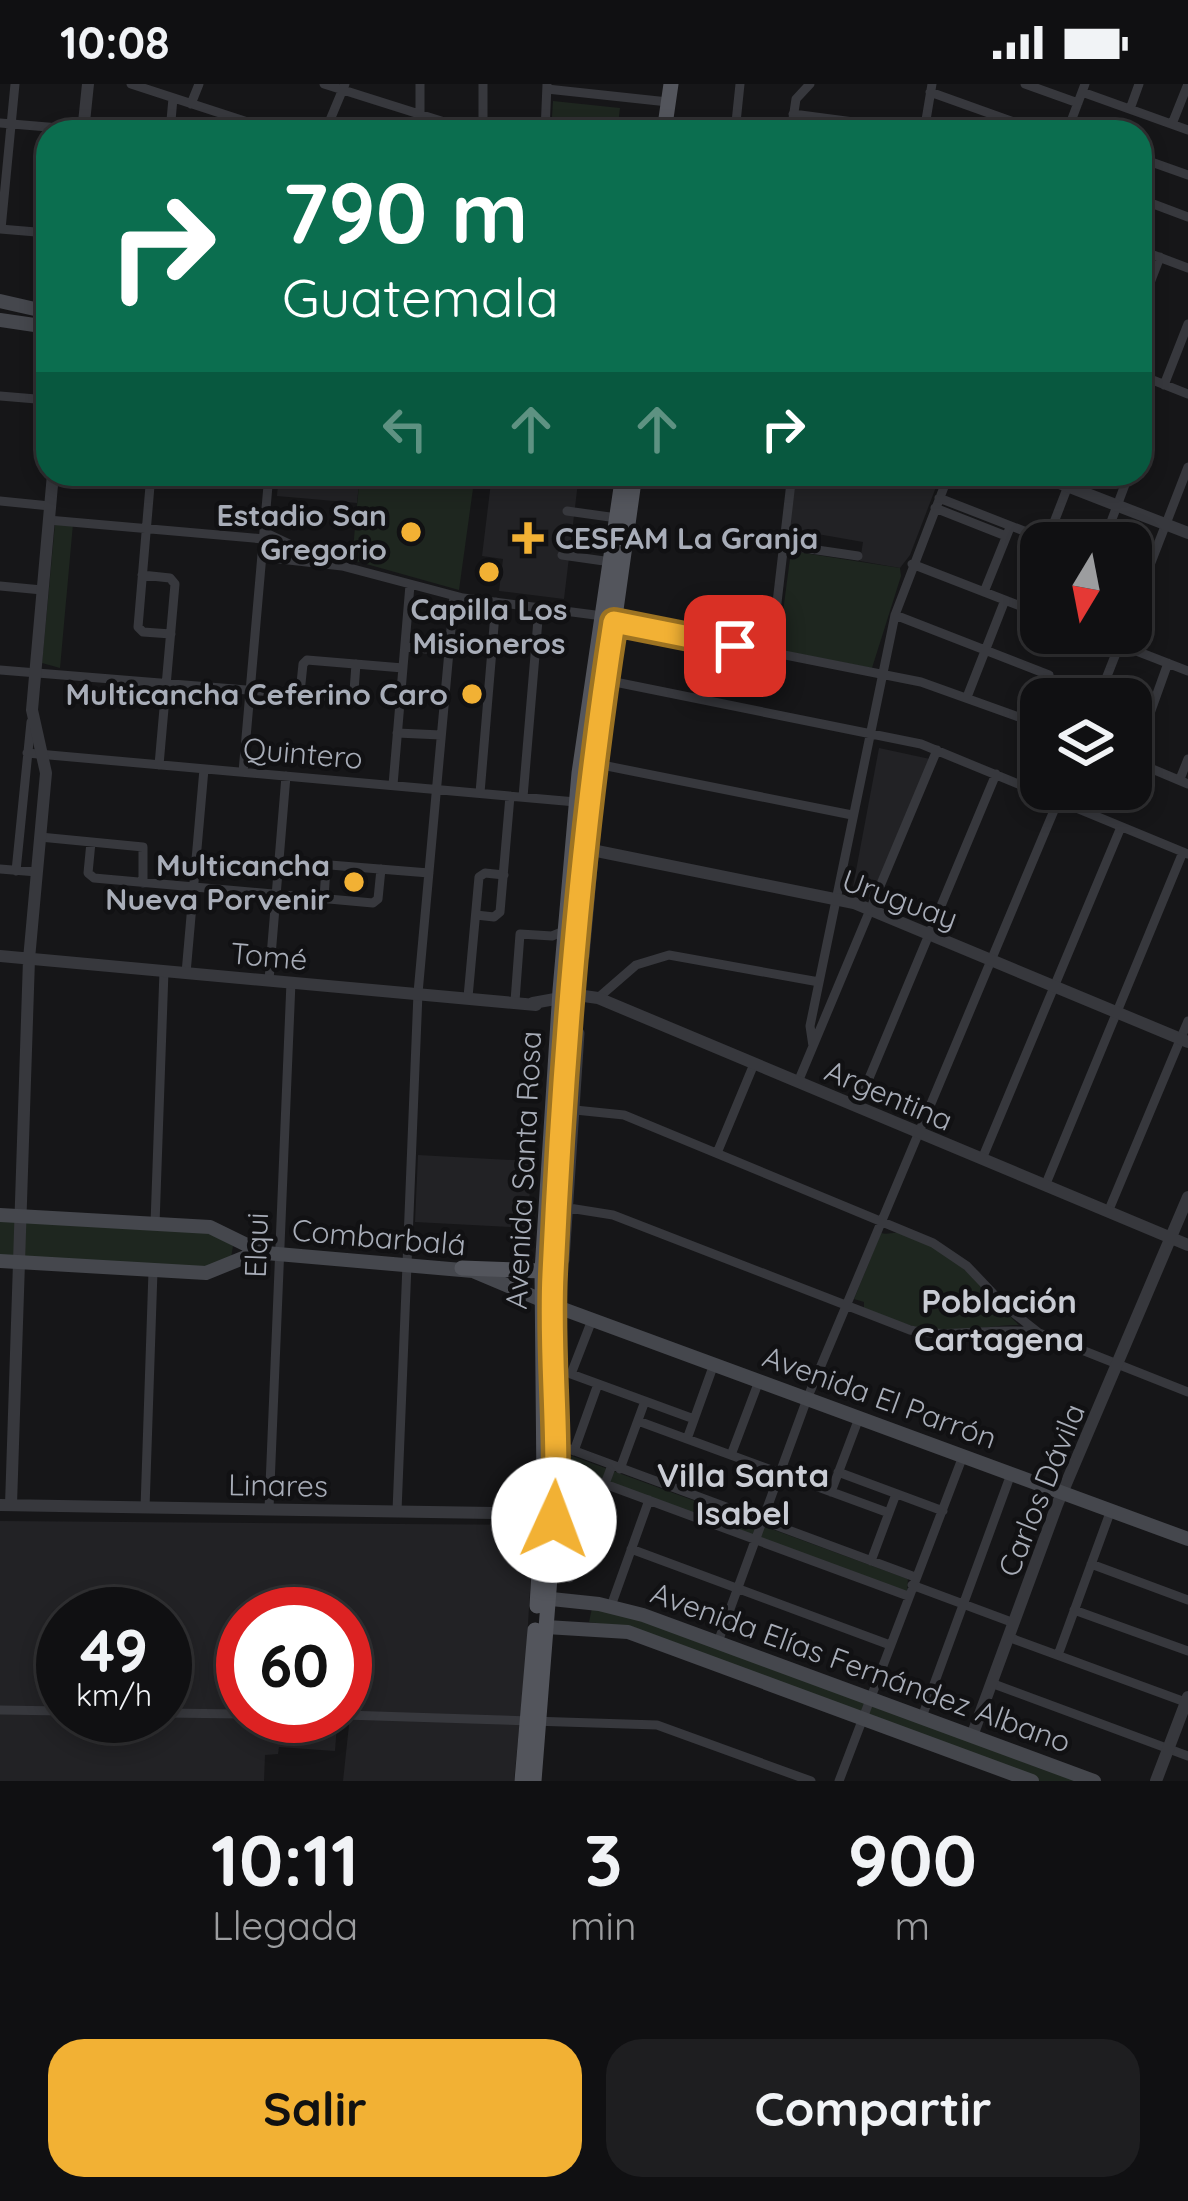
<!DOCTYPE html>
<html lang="es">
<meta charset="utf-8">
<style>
:root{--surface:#101012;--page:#1e1e20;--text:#f1f3f6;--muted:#9c9d9f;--line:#303032;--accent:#f2b134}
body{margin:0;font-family:Quicksand,sans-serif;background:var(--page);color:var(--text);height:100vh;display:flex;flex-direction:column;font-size:45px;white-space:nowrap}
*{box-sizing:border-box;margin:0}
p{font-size:39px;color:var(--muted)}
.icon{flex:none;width:66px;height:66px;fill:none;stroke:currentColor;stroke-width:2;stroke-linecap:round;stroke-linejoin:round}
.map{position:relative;height:1697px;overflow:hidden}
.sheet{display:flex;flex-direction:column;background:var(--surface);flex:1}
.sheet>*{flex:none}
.guide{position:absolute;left:36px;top:36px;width:1116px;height:366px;border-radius:36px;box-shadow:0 6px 18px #0003,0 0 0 3px var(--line);background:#0b6e4f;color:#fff;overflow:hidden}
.needle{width:78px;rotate:190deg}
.buttons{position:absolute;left:1020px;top:438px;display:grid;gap:24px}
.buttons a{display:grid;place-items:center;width:132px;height:132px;border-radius:24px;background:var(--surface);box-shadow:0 6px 18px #0003,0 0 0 3px var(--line);font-size:60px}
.speed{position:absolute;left:36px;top:1503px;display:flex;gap:24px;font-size:60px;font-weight:700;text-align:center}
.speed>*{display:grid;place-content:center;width:156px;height:156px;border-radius:50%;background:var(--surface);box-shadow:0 6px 18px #0003,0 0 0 3px var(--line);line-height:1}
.speed small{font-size:30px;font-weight:400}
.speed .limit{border:18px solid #d22;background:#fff;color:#111}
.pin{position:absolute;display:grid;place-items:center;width:102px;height:102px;color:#fff;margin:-51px;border-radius:24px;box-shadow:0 6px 18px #0006}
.me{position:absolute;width:132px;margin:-66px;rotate:2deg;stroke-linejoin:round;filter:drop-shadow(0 0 9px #0008)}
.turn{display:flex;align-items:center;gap:42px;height:252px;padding:0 48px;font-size:54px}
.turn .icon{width:156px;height:156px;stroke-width:2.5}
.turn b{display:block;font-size:84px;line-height:102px}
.lanes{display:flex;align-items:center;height:114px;padding:0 48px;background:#0003;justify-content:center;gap:60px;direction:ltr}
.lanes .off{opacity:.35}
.eta{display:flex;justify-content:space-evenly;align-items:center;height:204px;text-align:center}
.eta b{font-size:72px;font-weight:700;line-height:84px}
.action{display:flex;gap:24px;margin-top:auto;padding:24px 48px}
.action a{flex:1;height:138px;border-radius:36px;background:var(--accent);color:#111;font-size:48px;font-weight:700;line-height:138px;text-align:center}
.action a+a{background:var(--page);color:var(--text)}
.status{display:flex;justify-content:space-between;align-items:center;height:84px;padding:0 60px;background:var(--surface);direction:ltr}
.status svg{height:33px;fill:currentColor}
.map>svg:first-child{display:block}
.built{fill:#222225;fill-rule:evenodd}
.green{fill:#1e261f}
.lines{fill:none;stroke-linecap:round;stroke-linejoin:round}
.minor{stroke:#37383d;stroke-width:9}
.tertiary{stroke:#37383d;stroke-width:12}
.secondary{stroke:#45474d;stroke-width:14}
.primary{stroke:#53555c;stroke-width:15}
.route-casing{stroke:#9d7322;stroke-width:30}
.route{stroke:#f2b134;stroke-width:21}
.poi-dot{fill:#f2b134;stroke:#111113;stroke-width:4.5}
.labels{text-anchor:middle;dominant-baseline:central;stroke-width:9;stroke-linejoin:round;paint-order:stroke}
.poi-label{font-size:30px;font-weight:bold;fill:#a8adb8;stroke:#111113;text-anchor:end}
.street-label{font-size:30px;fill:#a8adb8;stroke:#111113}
.neighbourhood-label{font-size:33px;font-weight:bold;fill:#c9ccd4;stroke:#111113}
</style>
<div class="status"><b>10:08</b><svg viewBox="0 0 49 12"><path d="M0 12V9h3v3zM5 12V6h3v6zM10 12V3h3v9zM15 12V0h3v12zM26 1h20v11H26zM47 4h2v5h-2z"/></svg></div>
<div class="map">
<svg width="1188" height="1697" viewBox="0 0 1188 1697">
<rect width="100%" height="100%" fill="#161618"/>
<path class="built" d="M 279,390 L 360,390 L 357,419 L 277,412 Z
M 492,390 L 579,390 L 564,515 L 499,507 L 503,475 L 482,472 Z
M 796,390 L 941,390 L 910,471 L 900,484 L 860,477 L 863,458 L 789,445 Z
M 879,664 L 930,675 L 871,814 L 852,808 Z
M 418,1071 L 531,1077 L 528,1144 L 415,1138 Z
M 0,1437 L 534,1441 L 526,1573 L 514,1697 L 343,1697 L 349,1641 L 337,1640 L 335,1667 L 279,1663 L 278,1670 L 265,1671 L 264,1697 L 0,1697 ZM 63,1530 L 165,1530 L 165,1632 L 63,1632 ZM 243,1530 L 345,1530 L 345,1632 L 243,1632 Z"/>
<path class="green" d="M 553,17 L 620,24 L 617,48 L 551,48 Z
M 360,390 L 475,390 L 459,506 L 352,476 Z
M 55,440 L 73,440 L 60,584 L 42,579 Z
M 791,467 L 900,484 L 901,492 L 872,584 L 778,566 Z
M 0,1137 L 211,1148 L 233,1162 L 231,1174 L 210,1186 L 0,1171 Z
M 881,1149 C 887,1151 893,1148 899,1149 C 942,1150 990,1214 1019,1241 C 993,1241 962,1248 940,1247 C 913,1245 889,1234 864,1224 L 864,1218 L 854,1215 Z
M 564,1369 L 908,1495 L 907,1508 L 608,1398 L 570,1496 L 562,1493 Z
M 592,1524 L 636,1532 L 1078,1697 L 1040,1697 L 633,1545 L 589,1538 Z"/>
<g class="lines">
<path class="minor" d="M 131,0 L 278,48
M 324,0 L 476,48
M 483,0 L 483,48
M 1025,0 L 1078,19
M 547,5 L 668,18
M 930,8 L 1042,48
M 1082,8 L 1188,46
M 191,20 L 199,0
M 1130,25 L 1139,0
M 420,30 L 420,0
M 793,30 L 929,48
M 0,39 L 83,46
M 1172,40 L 1188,0
M 170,48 L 173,14
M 325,48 L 345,0
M 545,48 L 547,0
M 735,48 L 740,0
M 791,48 L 796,15 L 810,0
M 924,48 L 932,0
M 1067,48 L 1085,0
M 1140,74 L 1188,91
M 1140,115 L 1188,133
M 0,145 L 48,149
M 1,145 L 15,0
M 1140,166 L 1188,184
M 1140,225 L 1160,173
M 1140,291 L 1188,310
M 1164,301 L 1188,240
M 0,312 L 48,316
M 1140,357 L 1140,363
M 151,390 L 138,543 L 143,548 L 171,550
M 151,397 L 179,400 L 185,390
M 939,414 L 1047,456
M 0,417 L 50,422
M 935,424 L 1006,452
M 567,427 L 617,434
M 48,436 L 264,455
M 264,448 L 321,475
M 1046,459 L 1068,402
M 1103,459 L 1129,390
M 783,461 L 858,472
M 562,471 L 611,478
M 262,473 L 342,482 L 463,514 L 603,532
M 912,480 L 1041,530
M 142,491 L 170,494 L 175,500 L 159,681
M 0,502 L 42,506
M 1029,502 L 1041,472
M 984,508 L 1009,446
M 1131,530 L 1188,383
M 895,531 L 1049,591 L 1042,615
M 613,537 L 921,598 L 1041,641
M 1090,549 L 1188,587
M 405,563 L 449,567
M 771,570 L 792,390
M 0,586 L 347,614 L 354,607 L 356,580
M 605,596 L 921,660 L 1188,770
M 300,609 L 303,580 L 307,576 L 403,584
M 967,613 L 1005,516
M 1098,615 L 1124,549
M 397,649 L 441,651
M 27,669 L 576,718
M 1131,676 L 1188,700
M 1133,677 L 1168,579
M 602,681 L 852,731
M 243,688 L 269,390
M 1180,695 L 1188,675
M 393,701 L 410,501
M 480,709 L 496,518
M 523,713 L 539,524
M 40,753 L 143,763 L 143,799
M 91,758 L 88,789 L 94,794 L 373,819 L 378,815 L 381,785
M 0,785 L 37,788
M 16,787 L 31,638
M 324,814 L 326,784 L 330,781 L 429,789
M 476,831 L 494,833 L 500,828 L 510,712
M 186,889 L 204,685
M 573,890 L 585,872 L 604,661
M 269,896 L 286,692
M 468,913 L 479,793 L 485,789 L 504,791
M 598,914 L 636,881 L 669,871 L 819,898
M 515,917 L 520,850 L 552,852 L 564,847
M 813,962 L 810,942 L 895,531 L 949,390
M 798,998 L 937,666
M 857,1023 L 996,690
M 575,1026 L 624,1031 L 933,1159 L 967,1182 L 1006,1223 L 1039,1249 L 1188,1308
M 717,1069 L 754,980
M 982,1075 L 1121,743
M 1045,1102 L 1183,768
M 569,1124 L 613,1131 L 910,1246 C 951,1255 992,1243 1033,1248
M 1108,1128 L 1188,937
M 155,1140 L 164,887
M 553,1194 L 565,1176 L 580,949 L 572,937
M 592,1236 L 571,1290 L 694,1335
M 638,1337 L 889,1429
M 687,1355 L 714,1280
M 556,1360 L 915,1493
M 574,1367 L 598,1300
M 731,1371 L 759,1297
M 556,1382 L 908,1512
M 620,1385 L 645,1317
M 838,1388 L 943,1427
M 831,1408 L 859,1334
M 145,1424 L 153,1187
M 269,1425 L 291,898
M 397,1427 L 418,909 L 454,512
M 631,1465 L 890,1561
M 871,1477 L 896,1410
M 1091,1480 L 1188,1516
M 570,1494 L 612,1381
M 912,1501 L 1014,1539
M 611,1522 L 649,1416
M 1074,1526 L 1188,1567
M 1008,1553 L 1188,1619
M 718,1558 L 807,1315 L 1063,705
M 1058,1571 L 1111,1426
M 991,1599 L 1188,1672
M 0,1626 L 63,1627
M 165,1629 L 243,1630
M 345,1631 L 657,1641 L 811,1697
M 922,1633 L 1011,1390
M 839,1697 L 963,1372"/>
<path class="tertiary" d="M 83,48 L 88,0
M 1036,390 L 1188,449
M 582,764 L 854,819 L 1188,958
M 0,872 L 536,921
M 533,919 L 577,911 L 598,914 L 1188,1161
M 0,1421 L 551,1430
M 11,1421 L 29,875 L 46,689 L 32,626 L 53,390
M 972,1652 L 1057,1421 L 1188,1113
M 1156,1697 L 1188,1613"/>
<path class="secondary" d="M 0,217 L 48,228
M 0,236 L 48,243
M 0,1131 L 210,1143 L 261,1168
M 0,1177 L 206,1189 L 248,1172 L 266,1169 L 473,1187 L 563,1225 L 1188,1455
M 542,1514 L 599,1520 L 643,1531 L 1094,1697
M 546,1543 L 628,1548 L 1032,1697"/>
<path class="primary" d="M 664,48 L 671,0
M 462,1184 L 542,1187
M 515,1205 L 523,1186
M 537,1522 L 544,1403 L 542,1187 L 560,906 L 579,689 L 623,390
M 522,1697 L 535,1546
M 534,1697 L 555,1430 L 553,1194 L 581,776 L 635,390"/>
</g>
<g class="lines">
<defs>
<path id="route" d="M 554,1436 C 560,1354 549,1272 553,1190 C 563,972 580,754 614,538 L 735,562"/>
</defs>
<use href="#route" class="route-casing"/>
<use href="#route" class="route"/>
</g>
<g class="poi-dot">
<circle cx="411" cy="448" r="12"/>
<path d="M522 436h12v12h12v12h-12v12h-12v-12h-12v-12h12z"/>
<circle cx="489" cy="488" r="12"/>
<circle cx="472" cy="610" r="12"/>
<circle cx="354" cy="798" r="12"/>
</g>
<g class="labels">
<g class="poi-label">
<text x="387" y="431">Estadio San<tspan x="387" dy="34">Gregorio</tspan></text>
<text x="555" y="454" text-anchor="start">CESFAM La Granja</text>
<text x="489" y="525" text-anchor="middle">Capilla Los<tspan x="489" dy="34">Misioneros</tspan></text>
<text x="448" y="610">Multicancha Ceferino Caro</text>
<text x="330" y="781">Multicancha<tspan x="330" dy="34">Nueva Porvenir</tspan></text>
</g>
<g class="street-label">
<text transform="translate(303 669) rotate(5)">Quintero</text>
<text transform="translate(900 815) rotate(20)">Uruguay</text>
<text transform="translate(269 872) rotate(5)">Tomé</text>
<text transform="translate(889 1011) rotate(23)">Argentina</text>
<text transform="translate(523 1086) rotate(-87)">Avenida Santa Rosa</text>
<text transform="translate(379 1153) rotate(5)">Combarbalá</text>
<text transform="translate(256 1161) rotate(-88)">Elqui</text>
<text transform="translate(880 1313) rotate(20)">Avenida El Parrón</text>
<text transform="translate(278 1401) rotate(1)">Linares</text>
<text transform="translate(1041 1406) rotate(-68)">Carlos Dávila</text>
<text transform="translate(861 1583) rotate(20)">Avenida Elías Fernández Albano</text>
</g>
<g class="neighbourhood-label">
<text x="999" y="1216">Población<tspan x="999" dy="38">Cartagena</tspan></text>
<text x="743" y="1390">Villa Santa<tspan x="743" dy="38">Isabel</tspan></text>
</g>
</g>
</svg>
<div class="buttons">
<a><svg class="needle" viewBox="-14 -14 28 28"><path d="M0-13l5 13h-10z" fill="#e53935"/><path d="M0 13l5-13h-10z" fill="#9c9d9f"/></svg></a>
<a><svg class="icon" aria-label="layers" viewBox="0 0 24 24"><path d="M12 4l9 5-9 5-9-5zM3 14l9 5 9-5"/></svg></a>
</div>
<div class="speed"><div>49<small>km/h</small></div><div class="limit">60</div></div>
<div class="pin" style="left:735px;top:562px;background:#d93025"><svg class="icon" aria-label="arrive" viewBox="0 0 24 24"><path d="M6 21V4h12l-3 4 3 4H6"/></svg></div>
<svg class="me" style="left:554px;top:1436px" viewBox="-20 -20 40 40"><circle r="19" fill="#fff"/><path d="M0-13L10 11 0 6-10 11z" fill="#f2b134"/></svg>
<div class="guide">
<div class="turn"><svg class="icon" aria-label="right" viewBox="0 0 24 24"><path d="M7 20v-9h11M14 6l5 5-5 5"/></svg><div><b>790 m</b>Guatemala</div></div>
<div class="lanes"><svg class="icon off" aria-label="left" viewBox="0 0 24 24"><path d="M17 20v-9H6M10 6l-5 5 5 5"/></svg><svg class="icon off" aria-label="ahead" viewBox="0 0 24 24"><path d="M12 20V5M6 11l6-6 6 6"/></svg><svg class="icon off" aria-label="ahead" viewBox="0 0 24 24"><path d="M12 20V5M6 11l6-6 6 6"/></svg><svg class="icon" aria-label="right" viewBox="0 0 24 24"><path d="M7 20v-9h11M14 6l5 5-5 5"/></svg></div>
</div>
</div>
<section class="sheet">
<div class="eta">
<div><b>10:11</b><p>Llegada</p></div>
<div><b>3</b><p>min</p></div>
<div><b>900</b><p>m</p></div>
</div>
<div class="action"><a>Salir</a><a>Compartir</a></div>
</section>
